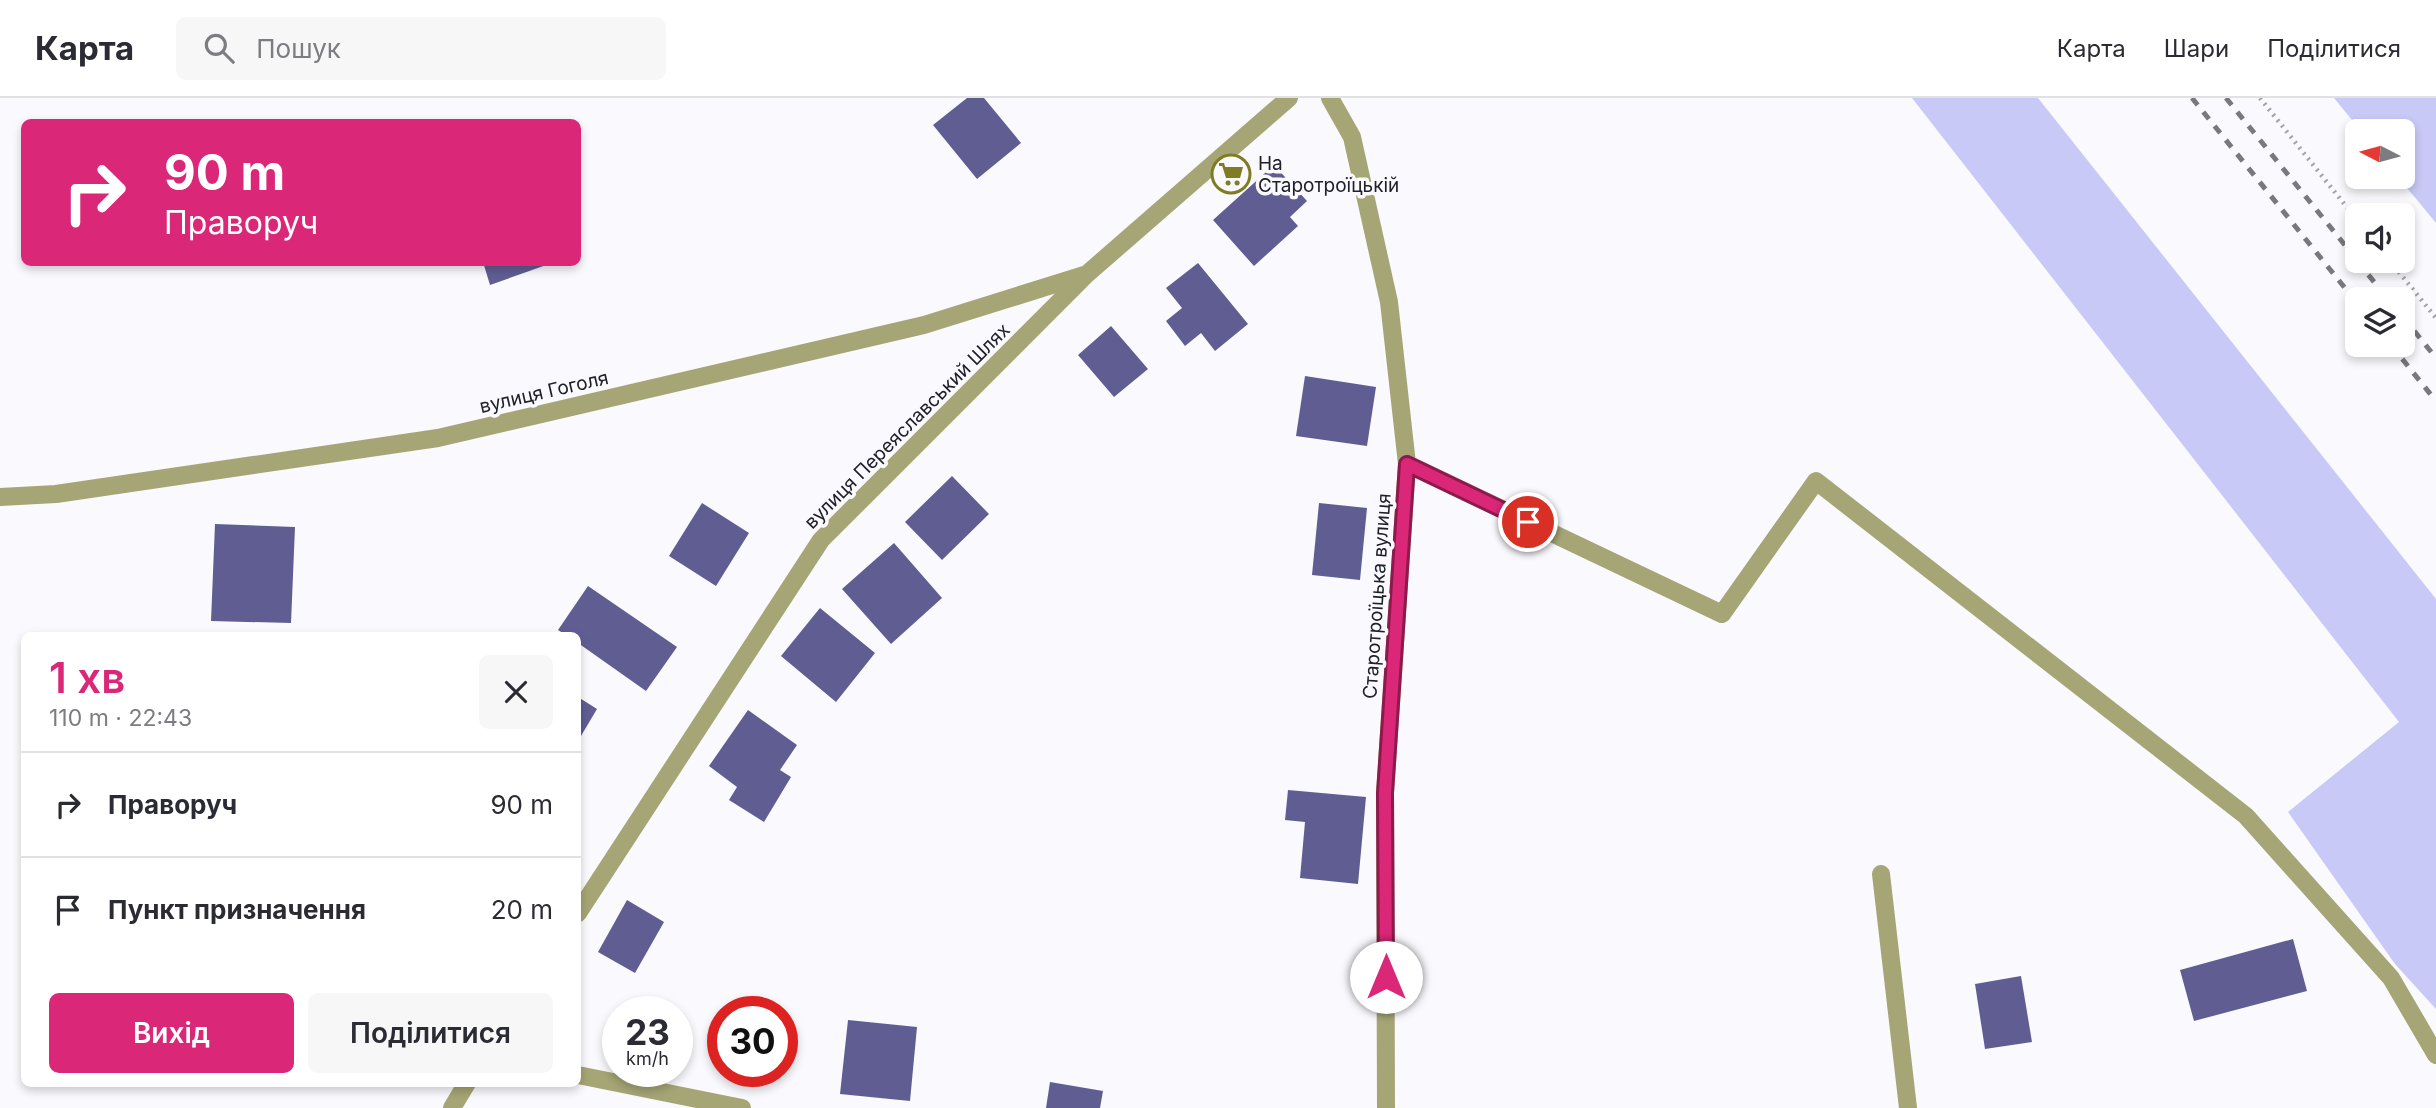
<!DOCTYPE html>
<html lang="uk">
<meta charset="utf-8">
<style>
:root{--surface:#fff;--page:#f7f7f7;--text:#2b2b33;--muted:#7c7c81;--line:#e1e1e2;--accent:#db2777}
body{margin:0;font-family:Inter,sans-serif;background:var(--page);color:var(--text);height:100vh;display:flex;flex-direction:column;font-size:26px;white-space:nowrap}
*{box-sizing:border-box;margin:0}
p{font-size:23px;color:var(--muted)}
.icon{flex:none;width:38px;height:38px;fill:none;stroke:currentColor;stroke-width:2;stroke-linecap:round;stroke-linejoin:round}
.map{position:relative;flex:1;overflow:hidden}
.side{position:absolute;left:21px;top:534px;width:560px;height:455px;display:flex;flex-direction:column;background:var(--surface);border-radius:10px;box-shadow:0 4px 10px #0003}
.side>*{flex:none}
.top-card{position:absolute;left:21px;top:21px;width:560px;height:147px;border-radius:10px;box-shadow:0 4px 10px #0003;background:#db2777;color:#fff;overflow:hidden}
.needle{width:46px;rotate:276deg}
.buttons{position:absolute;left:2345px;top:21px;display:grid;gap:14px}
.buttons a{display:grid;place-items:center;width:70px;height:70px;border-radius:10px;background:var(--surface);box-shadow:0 4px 10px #0003;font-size:35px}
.speed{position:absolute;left:602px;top:898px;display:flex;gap:14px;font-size:35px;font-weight:700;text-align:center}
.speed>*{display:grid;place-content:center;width:91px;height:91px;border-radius:50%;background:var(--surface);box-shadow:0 4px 10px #0003;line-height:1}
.speed small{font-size:18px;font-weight:400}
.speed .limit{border:10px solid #d22;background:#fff;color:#111}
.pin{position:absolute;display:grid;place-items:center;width:60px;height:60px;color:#fff;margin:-30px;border:4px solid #fff;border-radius:50%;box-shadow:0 2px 7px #0007}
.me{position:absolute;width:77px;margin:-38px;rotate:0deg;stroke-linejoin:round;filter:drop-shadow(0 0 5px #0008)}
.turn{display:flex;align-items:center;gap:24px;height:147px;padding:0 28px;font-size:32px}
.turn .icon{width:91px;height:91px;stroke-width:2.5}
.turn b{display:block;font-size:49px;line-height:60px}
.round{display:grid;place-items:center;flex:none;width:74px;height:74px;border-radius:10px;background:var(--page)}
.headline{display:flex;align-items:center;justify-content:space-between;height:119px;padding:0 28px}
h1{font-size:42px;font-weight:600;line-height:52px;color:var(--accent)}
.button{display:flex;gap:14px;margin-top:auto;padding:14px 28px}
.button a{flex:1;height:80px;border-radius:10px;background:var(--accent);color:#fff;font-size:28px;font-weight:600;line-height:80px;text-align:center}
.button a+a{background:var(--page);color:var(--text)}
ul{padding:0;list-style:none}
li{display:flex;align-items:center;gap:21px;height:105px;padding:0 28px;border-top:2px solid var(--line)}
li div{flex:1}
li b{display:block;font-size:26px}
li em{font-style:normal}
header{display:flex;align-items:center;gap:42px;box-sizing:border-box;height:98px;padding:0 35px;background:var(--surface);border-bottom:2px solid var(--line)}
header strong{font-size:33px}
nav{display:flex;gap:38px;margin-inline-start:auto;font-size:24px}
.search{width:490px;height:63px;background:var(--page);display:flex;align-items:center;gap:18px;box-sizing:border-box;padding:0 24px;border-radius:10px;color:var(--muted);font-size:26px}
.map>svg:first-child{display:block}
.green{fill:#c9c9f7}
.building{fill:#605d93}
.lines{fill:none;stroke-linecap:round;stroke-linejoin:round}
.path{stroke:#a2a2a8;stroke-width:4.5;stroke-dasharray:2 5;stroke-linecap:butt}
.minor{stroke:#a5a575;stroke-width:18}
.tertiary{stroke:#a5a575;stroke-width:18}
.rail{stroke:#78787f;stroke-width:5;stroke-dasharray:9 9;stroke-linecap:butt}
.route-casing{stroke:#8e194d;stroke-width:18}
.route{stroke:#db2777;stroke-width:12}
.labels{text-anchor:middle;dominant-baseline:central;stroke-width:7;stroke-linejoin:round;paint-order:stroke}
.poi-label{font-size:19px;fill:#202028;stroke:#f9f9fe;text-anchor:start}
.street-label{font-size:19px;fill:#202028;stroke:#f9f9fe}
</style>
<header>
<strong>Карта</strong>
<div class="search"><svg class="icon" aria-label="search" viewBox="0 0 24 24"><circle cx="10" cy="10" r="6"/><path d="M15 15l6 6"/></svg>Пошук</div>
<nav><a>Карта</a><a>Шари</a><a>Поділитися</a></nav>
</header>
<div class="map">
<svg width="2436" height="1010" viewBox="0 0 2436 1010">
<rect width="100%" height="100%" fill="#f9f9fe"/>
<path class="green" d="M 1912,0 L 2038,0 L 2436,501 L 2436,911 L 2395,866 L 2288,714 L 2399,624 Z
M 2334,0 L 2436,0 L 2436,125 L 2398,79 L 2403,79 L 2403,33 L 2361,33 Z"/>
<path class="building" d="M 967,0 L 984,0 L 1021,45 L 977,81 L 933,27 Z
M 1274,67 L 1307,103 L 1290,119 L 1298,128 L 1254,168 L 1213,122 Z
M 483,164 L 552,164 L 552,165 L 490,187 Z
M 1198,165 L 1248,226 L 1215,253 L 1201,235 L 1185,248 L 1166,223 L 1182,210 L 1166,190 Z
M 1111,228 L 1148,271 L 1114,299 L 1078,257 Z
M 1305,278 L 1376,289 L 1367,348 L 1296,338 Z
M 952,378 L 989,416 L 942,462 L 905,424 Z
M 702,405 L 749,435 L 716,488 L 669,458 Z
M 1319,405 L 1367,410 L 1360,482 L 1312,477 Z
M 215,426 L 295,429 L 291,525 L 211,523 Z
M 894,445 L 942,500 L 891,546 L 842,491 Z
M 588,488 L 677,549 L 646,593 L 578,545 L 578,537 L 566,537 L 558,532 Z
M 820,510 L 875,555 L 836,604 L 781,558 Z
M 578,599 L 597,611 L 578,643 Z
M 748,612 L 797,647 L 780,672 L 791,679 L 764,724 L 729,702 L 737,689 L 709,668 Z
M 1288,692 L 1366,699 L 1358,786 L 1300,780 L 1305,724 L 1285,722 Z
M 627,802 L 664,824 L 635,875 L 598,854 Z
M 2293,841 L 2307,893 L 2194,923 L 2180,872 Z
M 2021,878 L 2032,944 L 1985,951 L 1975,886 Z
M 848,922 L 917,929 L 910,1003 L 840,996 Z
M 1050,984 L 1103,993 L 1100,1010 L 1046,1010 Z"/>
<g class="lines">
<path class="path" d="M 2260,0 L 2357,122
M 2390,163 L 2436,220"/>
<path class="minor" d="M 1330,0 L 1352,39 L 1389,204 L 1407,366 L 1385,695 L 1386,1010
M 1407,366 L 1722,516 L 1816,383 L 2246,718 L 2391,880 L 2436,957
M 1881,776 L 1908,1010
M 578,977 L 742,1010"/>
<path class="tertiary" d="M 0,399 L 56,396 L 438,340 L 924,227 L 1087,176
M 578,815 L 821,442 L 1087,176 L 1289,0
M 452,1010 L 467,985"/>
<path class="rail" d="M 2192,0 L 2357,205
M 2226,0 L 2357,162
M 2357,163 L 2388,201
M 2403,219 L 2436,260
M 2391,247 L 2436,303"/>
</g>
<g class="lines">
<defs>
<path id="route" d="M 1386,879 L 1385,695 L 1407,366 L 1528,424"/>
</defs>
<use href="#route" class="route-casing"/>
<use href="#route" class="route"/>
</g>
<defs>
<symbol id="supermarket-ring" viewBox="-11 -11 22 22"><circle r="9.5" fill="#f9f9fe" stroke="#7f7c23" stroke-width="1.5"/><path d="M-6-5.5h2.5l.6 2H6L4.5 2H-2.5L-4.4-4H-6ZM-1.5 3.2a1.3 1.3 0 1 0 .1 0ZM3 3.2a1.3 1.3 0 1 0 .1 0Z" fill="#7f7c23"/></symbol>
</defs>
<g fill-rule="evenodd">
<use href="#supermarket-ring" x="1209" y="54" width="44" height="44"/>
</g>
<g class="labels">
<g class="poi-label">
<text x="1258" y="65">На<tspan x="1258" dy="22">Старотроїцькій</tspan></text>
</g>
<g class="street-label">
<text transform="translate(544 294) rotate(-13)">вулиця Гоголя</text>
<text transform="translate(907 328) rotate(-45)">вулиця Переяславський Шлях</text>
<text transform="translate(1377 498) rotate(-86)">Старотроїцька вулиця</text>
</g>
</g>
</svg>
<div class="buttons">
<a><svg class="needle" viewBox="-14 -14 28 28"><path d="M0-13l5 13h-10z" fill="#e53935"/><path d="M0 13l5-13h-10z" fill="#7c7c81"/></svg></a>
<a><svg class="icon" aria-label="sound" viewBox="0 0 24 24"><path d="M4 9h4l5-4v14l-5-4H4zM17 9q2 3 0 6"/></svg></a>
<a><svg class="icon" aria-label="layers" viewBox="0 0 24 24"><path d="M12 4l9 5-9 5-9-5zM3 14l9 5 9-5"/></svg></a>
</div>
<div class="speed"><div>23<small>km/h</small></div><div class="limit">30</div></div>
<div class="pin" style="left:1528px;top:424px;background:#d93025"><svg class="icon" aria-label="arrive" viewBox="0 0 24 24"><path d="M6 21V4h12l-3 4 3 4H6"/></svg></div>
<svg class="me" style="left:1386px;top:879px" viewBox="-20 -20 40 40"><circle r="19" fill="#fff"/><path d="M0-13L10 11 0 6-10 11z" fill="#db2777"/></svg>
<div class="top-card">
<div class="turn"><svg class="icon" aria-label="right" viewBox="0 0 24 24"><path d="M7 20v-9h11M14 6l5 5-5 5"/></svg><div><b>90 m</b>Праворуч</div></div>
</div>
<section class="side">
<div class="headline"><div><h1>1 хв</h1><p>110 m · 22:43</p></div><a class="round"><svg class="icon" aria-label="close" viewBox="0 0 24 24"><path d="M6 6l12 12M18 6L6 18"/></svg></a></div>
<ul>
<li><svg class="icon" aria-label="right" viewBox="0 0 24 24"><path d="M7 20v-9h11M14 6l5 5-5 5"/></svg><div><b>Праворуч</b></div><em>90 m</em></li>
<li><svg class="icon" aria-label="arrive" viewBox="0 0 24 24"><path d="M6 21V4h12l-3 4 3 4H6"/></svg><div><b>Пункт призначення</b></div><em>20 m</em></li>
</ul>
<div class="button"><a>Вихід</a><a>Поділитися</a></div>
</section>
</div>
